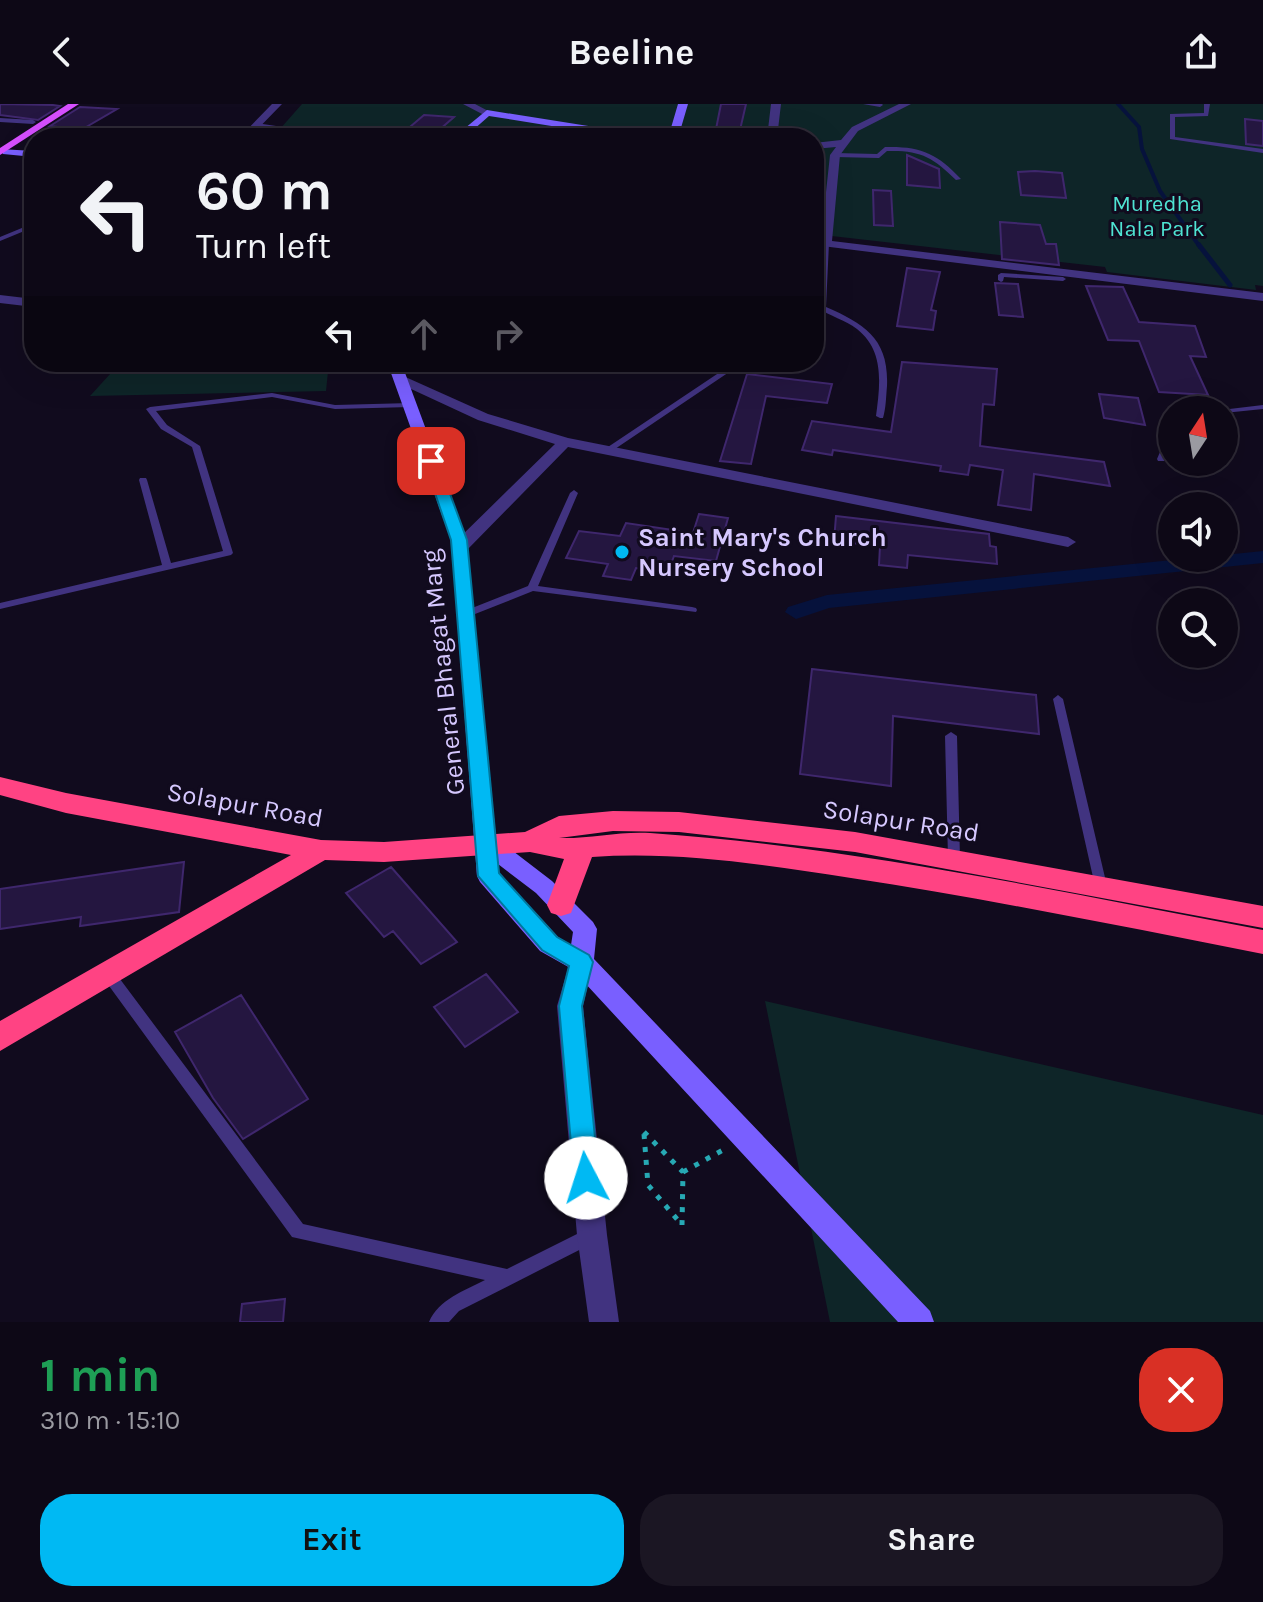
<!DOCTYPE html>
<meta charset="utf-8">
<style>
:root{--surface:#0d0816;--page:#1b1623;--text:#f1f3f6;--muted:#9a9aa1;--line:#2d2935;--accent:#00b9f3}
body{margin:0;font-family:Karla,sans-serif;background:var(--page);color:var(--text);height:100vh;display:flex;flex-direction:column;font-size:30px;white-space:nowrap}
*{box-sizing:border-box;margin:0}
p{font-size:26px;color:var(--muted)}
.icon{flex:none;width:44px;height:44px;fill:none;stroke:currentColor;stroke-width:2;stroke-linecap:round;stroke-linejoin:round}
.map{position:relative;height:1218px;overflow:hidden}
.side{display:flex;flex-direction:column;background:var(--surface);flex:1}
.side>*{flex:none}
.banner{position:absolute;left:24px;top:24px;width:800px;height:244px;border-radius:32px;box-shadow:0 8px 32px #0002,0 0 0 2px var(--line);background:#0d0816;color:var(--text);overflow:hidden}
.needle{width:52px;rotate:12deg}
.buttons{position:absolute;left:1158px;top:292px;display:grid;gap:16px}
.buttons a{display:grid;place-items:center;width:80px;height:80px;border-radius:50%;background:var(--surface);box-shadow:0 8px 32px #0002,0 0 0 2px var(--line);font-size:40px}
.pin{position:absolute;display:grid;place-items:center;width:68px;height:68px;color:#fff;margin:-34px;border-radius:16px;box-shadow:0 4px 12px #0006}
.me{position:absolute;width:88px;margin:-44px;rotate:355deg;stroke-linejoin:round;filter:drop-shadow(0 0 6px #0008)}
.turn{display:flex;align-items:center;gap:28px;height:168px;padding:0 40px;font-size:36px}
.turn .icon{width:104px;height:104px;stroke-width:2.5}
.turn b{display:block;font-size:56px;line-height:68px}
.lanes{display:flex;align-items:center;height:76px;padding:0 40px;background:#0003;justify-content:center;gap:40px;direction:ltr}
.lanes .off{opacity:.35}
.round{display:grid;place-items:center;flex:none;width:84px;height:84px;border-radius:32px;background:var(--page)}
.overview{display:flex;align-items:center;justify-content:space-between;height:136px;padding:0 40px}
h1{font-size:48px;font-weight:700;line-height:60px;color:#1e9e55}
.primary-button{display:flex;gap:16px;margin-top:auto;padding:16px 40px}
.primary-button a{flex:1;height:92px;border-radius:32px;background:var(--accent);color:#111;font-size:32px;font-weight:700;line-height:92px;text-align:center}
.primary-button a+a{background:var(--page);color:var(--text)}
header{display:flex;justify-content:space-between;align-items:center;height:104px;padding:0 40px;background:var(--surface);font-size:36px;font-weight:700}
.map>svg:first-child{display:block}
.green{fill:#0e2528}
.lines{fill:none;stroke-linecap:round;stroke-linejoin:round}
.stream-far1{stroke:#06123c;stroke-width:4}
.stream{stroke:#06123c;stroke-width:5}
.canal{fill:#06123c;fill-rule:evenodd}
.building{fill:#241640;stroke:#3f276d;stroke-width:2}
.path{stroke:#27a9b4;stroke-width:5;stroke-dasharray:5 8;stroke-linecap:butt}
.lane{fill:#413380;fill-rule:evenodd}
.street{fill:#413380;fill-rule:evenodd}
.secondary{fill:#795fff;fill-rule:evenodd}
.primary{fill:#d64fff;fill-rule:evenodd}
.highway{fill:#ff4383;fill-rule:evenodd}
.route{fill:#00b9f3;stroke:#00789e;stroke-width:2}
.poi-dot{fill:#00b9f3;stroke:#110b1e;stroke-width:3}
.labels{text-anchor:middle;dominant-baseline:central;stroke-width:6;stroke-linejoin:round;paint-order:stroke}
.far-park-label{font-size:22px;fill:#4fe4d3;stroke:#110b1e}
.poi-label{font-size:26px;font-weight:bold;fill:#d6c8ff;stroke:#110b1e;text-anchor:start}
.street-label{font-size:26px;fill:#d6c8ff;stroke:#110b1e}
</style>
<header><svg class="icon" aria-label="back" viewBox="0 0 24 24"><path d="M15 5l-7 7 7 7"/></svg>Beeline<svg class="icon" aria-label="share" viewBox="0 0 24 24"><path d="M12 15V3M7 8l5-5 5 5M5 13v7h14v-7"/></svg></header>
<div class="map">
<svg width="1263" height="1218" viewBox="0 0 1263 1218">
<rect width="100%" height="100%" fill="#110b1e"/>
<path class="green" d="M 302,0 L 1263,0 L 1263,182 L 1255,181 L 1256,186 L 1107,168 L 1105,163 L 814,130 L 814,34 L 272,34 Z
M 121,258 L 329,258 L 326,287 L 90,292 Z
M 765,897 L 1263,1011 L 1263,1218 L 830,1218 Z"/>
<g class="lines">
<path class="stream-far1" d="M 1118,0 L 1139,23 L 1142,45 L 1160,87 L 1200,143"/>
<path class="stream" d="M 1199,141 L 1230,181"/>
<path class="canal" d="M 1263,447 L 1263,459 L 829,504 L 796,515 L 785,508 L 788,503 L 827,491 L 1192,454 L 1224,454 L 1224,451 Z"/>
</g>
<path class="building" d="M 0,0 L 53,1 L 60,2 L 38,16 L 0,11 Z
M 721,0 L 746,0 L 740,26 L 716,25 Z
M 80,3 L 117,5 L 81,26 L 50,22 Z
M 424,11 L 454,13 L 430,34 L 397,34 Z
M 1245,15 L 1263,17 L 1263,42 L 1246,40 Z
M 907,51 L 939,65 L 940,84 L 907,81 Z
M 1035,67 L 1062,69 L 1066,94 L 1021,91 L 1018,68 Z
M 873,86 L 891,87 L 893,122 L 874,121 Z
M 1000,118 L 1040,121 L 1046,140 L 1056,140 L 1059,161 L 1002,155 Z
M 907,164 L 940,168 L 931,206 L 936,207 L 933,226 L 897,222 Z
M 995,179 L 1018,180 L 1023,213 L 999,211 Z
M 1086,182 L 1123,183 L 1139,218 L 1195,222 L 1206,253 L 1190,252 L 1208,291 L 1159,288 L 1139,237 L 1108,236 Z
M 902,258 L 997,265 L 994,301 L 983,300 L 980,342 L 1104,358 L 1110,382 L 1034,370 L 1031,406 L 998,401 L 1003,366 L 970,361 L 968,371 L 940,367 L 941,362 L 833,346 L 832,351 L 802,346 L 812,317 L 891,328 Z
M 747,270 L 832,280 L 827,299 L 766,292 L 751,360 L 720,357 Z
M 1099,290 L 1138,294 L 1145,321 L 1104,314 Z
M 699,410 L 728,414 L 716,457 L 674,452 L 668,468 L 636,464 L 631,476 L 603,472 L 608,460 L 566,454 L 579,427 L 620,432 L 626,419 L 693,429 Z
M 836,412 L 989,430 L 990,442 L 996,443 L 997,460 L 908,451 L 907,464 L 879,461 L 880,442 L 834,437 Z
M 812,565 L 1036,591 L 1039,630 L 893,612 L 891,682 L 800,670 Z
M 184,758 L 179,808 L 80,822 L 81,813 L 0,825 L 0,785 Z
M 391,763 L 457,838 L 421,860 L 393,827 L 384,833 L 346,789 Z
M 486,870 L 518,908 L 465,943 L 434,903 Z
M 241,891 L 308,995 L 243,1035 L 213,994 L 175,928 Z
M 285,1195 L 283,1218 L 240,1218 L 242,1200 Z"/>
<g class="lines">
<path class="path" d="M 644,1028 L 683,1068 L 682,1121
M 644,1030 L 648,1081 L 682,1121
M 683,1068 L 723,1046"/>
<path class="lane" d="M 863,0 L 882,0 L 883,1 L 880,3 Z
M 1204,0 L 1210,0 L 1208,12 L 1175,13 L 1175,33 L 1263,45 L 1263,49 L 1170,35 L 1170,10 L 1204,9 Z
M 0,14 L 33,16 L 36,18 L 33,20 L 0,18 Z
M 256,19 L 303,26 L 329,22 L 398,30 L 395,32 L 329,26 L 303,30 L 254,22 Z
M 208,22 L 252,24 L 255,26 L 252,28 L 206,25 Z
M 885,43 C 920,42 937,49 961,75 L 956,76 C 933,53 920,46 887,47 L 879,54 L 835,53 L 832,51 L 835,49 L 877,50 Z
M 34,119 L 34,123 L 0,137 L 0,133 Z
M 826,137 L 829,139 L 826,203 C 865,220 889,235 887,282 C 886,293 886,304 883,314 L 880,314 L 876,312 C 880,281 885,247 857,225 C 845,216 830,212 818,204 L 823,139 Z
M 1001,169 L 1063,173 L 1066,175 L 1063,177 L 1004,173 L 1003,177 L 1001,178 L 998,176 L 998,171 Z
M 735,258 L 744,258 L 609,349 L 606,350 L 602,347 Z
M 272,289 L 335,301 L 411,299 L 415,301 L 411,303 L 335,305 L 272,293 L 156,307 L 167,321 L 200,342 L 233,449 L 231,451 L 0,505 L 0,499 L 162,461 L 139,376 L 140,374 L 146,374 L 147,376 L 171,459 L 223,447 L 192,343 L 161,325 L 146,305 L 150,303 Z
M 1263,301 L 1263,305 L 1224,309 L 1224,306 L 1221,306 Z
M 1169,327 L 1172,327 L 1172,339 L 1164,357 L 1158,357 L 1157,355 Z
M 574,386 L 578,389 L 538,482 L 692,503 L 696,504 L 697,506 L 696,508 L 533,487 L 470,512 L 462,512 L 461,510 L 462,508 L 528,482 L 570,389 Z
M 1058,591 L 1063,595 L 1107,782 L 1105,786 L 1101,787 L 1097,786 L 1095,782 L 1053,595 Z
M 951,628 L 957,632 L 960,754 L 958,757 L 954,759 L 950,757 L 948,754 L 945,632 Z
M 109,865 L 114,867 L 303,1120 L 507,1165 L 591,1123 L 597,1125 L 599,1131 L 597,1137 L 459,1207 L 449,1218 L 429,1218 C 439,1195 464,1187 485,1176 L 292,1133 L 104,875 L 102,871 L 104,867 Z"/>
<path class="street" d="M 272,0 L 282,0 L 249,34 L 239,34 Z
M 463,0 L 475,0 L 492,9 L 484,11 Z
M 771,0 L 781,0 L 777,34 L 767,34 Z
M 899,0 L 911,0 L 858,27 L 840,51 L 832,137 L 1263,189 L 1263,197 L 814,141 L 814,135 L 821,135 L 830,51 L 836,43 L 814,45 L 814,39 L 841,36 L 852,23 Z
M 0,191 L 34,195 L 34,203 L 0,199 Z
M 401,271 L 488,310 L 568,334 L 1068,433 L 1076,438 L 1068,443 L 568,343 L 466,447 L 454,447 L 454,439 L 555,340 L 478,316 L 396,278 L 396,272 Z
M 581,848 L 590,851 L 593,858 L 583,902 L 607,1131 L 619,1218 L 589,1218 L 577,1131 L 557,902 L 572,851 Z"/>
<path class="secondary" d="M 678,0 L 688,0 L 678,34 L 668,34 Z
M 487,6 L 645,31 L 650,34 L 626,34 L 489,12 L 464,34 L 453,34 Z
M 0,45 L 34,47 L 34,53 L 3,50 Z
M 387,258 L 401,258 L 467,436 L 496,734 L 552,777 L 593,818 L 597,825 L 594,855 L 930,1207 L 934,1218 L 898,1218 L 572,865 L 540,847 L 480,778 L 477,772 L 451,436 ZM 498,760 L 536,789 L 573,828 L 571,841 L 558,833 L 499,769 Z"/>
<path class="primary" d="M 68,0 L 79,0 L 0,51 L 0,44 Z"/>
<path class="highway" d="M 0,673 L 66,689 L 321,736 L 384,738 L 525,728 L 559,712 L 613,707 L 679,708 L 855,728 L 1263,802 L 1263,824 L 855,748 L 679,728 L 613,727 L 559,734 C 589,735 620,727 650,729 C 856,743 1060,788 1263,826 L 1263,850 C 1126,823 989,795 851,774 C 765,761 679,747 592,753 L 571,809 L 561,812 L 551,809 L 547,801 L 564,755 L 530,748 L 384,758 L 325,756 L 0,947 L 0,917 L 291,751 L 66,709 L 0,691 Z"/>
</g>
<path class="route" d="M 431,353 L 438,357 L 467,436 L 499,769 L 557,833 L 589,851 L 593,858 L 582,902 L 599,1074 L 595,1082 L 586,1086 L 577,1082 L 574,1074 L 559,902 L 569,862 L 542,846 L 478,772 L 451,436 L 424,357 Z"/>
<circle class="poi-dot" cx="622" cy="448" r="8"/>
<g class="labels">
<g class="far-park-label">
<text x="1157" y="100">Muredha<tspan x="1157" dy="25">Nala Park</tspan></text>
</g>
<g class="poi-label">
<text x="638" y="433">Saint Mary's Church<tspan x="638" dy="30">Nursery School</tspan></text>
</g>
<g class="street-label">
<text transform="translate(443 568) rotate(-96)">General Bhagat Marg</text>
<text transform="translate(245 701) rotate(10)">Solapur Road</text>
<text transform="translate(901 717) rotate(9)">Solapur Road</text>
</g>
</g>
</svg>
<div class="buttons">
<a><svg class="needle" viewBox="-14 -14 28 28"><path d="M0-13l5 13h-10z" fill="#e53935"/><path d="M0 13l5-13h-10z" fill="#9a9aa1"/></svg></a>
<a><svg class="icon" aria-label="sound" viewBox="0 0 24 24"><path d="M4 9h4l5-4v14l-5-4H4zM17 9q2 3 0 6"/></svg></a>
<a><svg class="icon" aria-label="search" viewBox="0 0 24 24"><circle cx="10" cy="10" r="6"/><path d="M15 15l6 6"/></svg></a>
</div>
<div class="pin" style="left:431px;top:357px;background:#d93025"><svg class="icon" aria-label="arrive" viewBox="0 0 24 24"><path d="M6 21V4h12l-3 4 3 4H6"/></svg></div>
<svg class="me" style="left:586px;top:1074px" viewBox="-20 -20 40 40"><circle r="19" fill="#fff"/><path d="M0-13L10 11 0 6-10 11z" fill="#00b9f3"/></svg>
<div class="banner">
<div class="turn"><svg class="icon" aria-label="left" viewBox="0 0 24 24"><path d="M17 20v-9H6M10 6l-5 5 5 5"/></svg><div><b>60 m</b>Turn left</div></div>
<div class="lanes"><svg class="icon" aria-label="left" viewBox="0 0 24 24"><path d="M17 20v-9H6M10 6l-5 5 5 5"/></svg><svg class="icon off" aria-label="ahead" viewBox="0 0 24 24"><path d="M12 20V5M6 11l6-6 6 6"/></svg><svg class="icon off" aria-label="right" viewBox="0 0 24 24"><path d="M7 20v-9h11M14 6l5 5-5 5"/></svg></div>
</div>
</div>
<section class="side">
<div class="overview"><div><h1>1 min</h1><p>310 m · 15:10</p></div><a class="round" style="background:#d93025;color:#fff"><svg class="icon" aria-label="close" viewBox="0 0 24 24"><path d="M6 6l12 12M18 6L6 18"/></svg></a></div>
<div class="primary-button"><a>Exit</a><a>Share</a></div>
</section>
